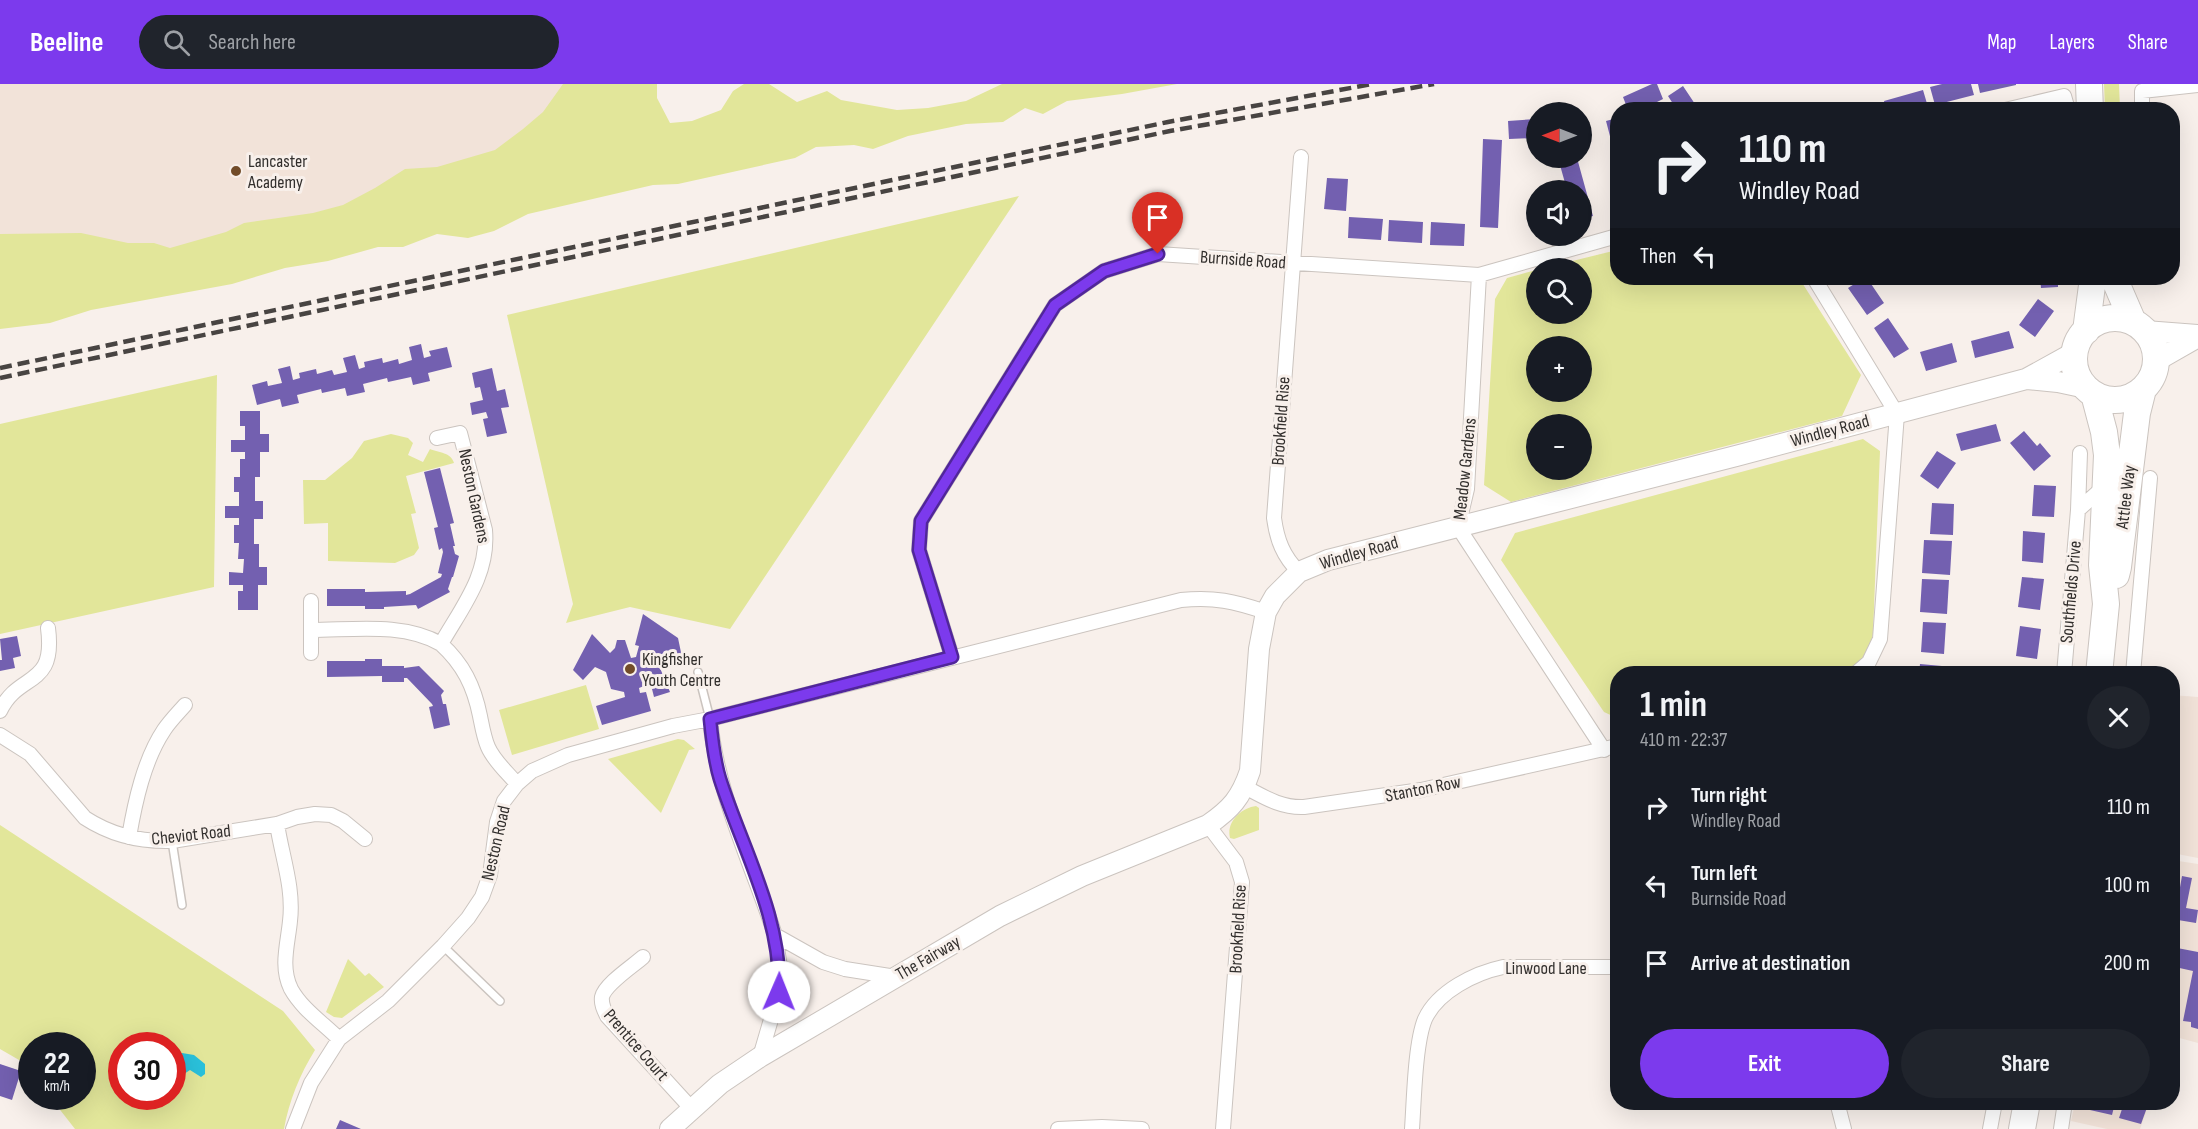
<!DOCTYPE html>
<meta charset="utf-8">
<style>
:root{--surface:#171b24;--page:#20242c;--text:#f1f3f6;--muted:#9ea1a6;--accent:#7c3aed}
body{margin:0;font-family:"Sofia Sans Condensed",sans-serif;background:var(--page);color:var(--text);height:100vh;display:flex;flex-direction:column;font-size:22px;white-space:nowrap}
*{box-sizing:border-box;margin:0}
p{font-size:20px;color:var(--muted)}
.icon{flex:none;width:33px;height:33px;fill:none;stroke:currentColor;stroke-width:2;stroke-linecap:round;stroke-linejoin:round}
.map{position:relative;flex:1;overflow:hidden}
.side{position:absolute;left:1610px;top:582px;width:570px;height:444px;display:flex;flex-direction:column;background:var(--surface);border-radius:24px;box-shadow:0 6px 24px #0002}
.side>*{flex:none}
.guide{position:absolute;left:1610px;top:18px;width:570px;height:183px;border-radius:24px;box-shadow:0 6px 24px #0002;background:#171b24;color:var(--text);overflow:hidden}
.needle{width:39px;rotate:270deg}
.controls{position:absolute;left:1526px;top:18px;display:grid;gap:12px}
.controls a{display:grid;place-items:center;width:66px;height:66px;border-radius:50%;background:var(--surface);box-shadow:0 6px 24px #0002;font-size:30px}
.speed{position:absolute;left:18px;top:948px;display:flex;gap:12px;font-size:30px;font-weight:700;text-align:center}
.speed>*{display:grid;place-content:center;width:78px;height:78px;border-radius:50%;background:var(--surface);box-shadow:0 6px 24px #0002;line-height:1}
.speed small{font-size:15px;font-weight:400}
.speed .limit{border:9px solid #d22;background:#fff;color:#111}
.pin{position:absolute;display:grid;place-items:center;width:51px;height:51px;color:#fff;margin:-62px -26px;border-radius:50% 50% 50% 0;rotate:-45deg;box-shadow:0 0 6px #0007}
.pin .icon{rotate:45deg}
.me{position:absolute;width:66px;margin:-33px;rotate:1deg;stroke-linejoin:round;filter:drop-shadow(0 0 4px #0008)}
.turn{display:flex;align-items:center;gap:21px;height:126px;padding:0 30px;font-size:27px}
.turn .icon{width:78px;height:78px;stroke-width:2.5}
.turn b{display:block;font-size:42px;line-height:51px}
.then{display:flex;align-items:center;height:57px;padding:0 30px;background:#0003;gap:12px;font-size:22px}
.round{display:grid;place-items:center;flex:none;width:63px;height:63px;border-radius:32px;background:var(--page)}
.headline{display:flex;align-items:center;justify-content:space-between;height:102px;padding:0 30px}
h1{font-size:36px;font-weight:700;line-height:45px}
.cta{display:flex;gap:12px;margin-top:auto;padding:12px 30px}
.cta a{flex:1;height:69px;border-radius:36px;background:var(--accent);color:#fff;font-size:24px;font-weight:700;line-height:69px;text-align:center}
.cta a+a{background:var(--page);color:var(--text)}
ul{padding:0;list-style:none}
li{display:flex;align-items:center;gap:18px;height:78px;padding:0 30px}
li div{flex:1}
li b{display:block;font-size:22px}
li em{font-style:normal}
header{display:flex;align-items:center;gap:36px;box-sizing:border-box;height:84px;padding:0 30px;background:var(--accent);color:#fff}
header strong{font-size:28px}
nav{display:flex;gap:33px;margin-inline-start:auto;font-size:21px}
.search{width:420px;height:54px;background:var(--page);display:flex;align-items:center;gap:15px;box-sizing:border-box;padding:0 21px;border-radius:33px;color:var(--muted);font-size:22px}
.map>svg:first-child{display:block}
.built{fill:#f2e3d9}
.green{fill:#e2e69a;fill-rule:evenodd}
.water{fill:#2ac1db}
.building{fill:#7360b0}
.lines{fill:none;stroke-linecap:round;stroke-linejoin:round}
.lane-casing{stroke:#cbc4bf;stroke-width:10}
.street-casing{stroke:#cbc4bf;stroke-width:16}
.secondary-casing{stroke:#cbc4bf;stroke-width:22}
.highway-casing{stroke:#cbc4bf;stroke-width:28}
.lane{stroke:#fff;stroke-width:7}
.street{stroke:#fff;stroke-width:14}
.secondary{stroke:#fff;stroke-width:20}
.highway{stroke:#fff;stroke-width:26}
.rail{stroke:#484442;stroke-width:4.5;stroke-dasharray:12 6;stroke-linecap:butt}
.route-casing{stroke:#51269a;stroke-width:15}
.route{stroke:#7c3aed;stroke-width:10}
.poi-dot{fill:#724c29;stroke:#f8f0eb;stroke-width:2}
.labels{text-anchor:middle;dominant-baseline:central;stroke-width:6;stroke-linejoin:round;paint-order:stroke}
.poi-label{font-size:18px;fill:#322f2d;stroke:#f8f0eb;text-anchor:start}
.street-label{font-size:18px;fill:#322f2d;stroke:#f8f0eb}
</style>
<header>
<strong>Beeline</strong>
<div class="search"><svg class="icon" aria-label="search" viewBox="0 0 24 24"><circle cx="10" cy="10" r="6"/><path d="M15 15l6 6"/></svg>Search here</div>
<nav><a>Map</a><a>Layers</a><a>Share</a></nav>
</header>
<div class="map">
<svg width="2198" height="1045" viewBox="0 0 2198 1045">
<rect width="100%" height="100%" fill="#f8f0eb"/>
<path class="built" d="M 0,0 L 590,0 L 633,37 L 274,147 L 0,201 Z
M 2172,611 L 2198,613 L 2198,774 L 2172,769 Z
M 2172,776 L 2198,780 L 2198,959 L 2172,952 Z
M 2075,1019 L 2149,1019 L 2140,1045 L 2107,1045 L 2071,1037 Z"/>
<path class="green" d="M 563,0 L 657,0 L 657,14 L 670,39 L 692,37 L 721,26 L 733,7 L 744,0 L 769,0 L 797,18 L 827,7 L 841,16 L 897,26 L 928,24 L 966,17 L 1002,0 L 1177,0 L 1122,10 L 1067,17 L 1043,30 L 1025,24 L 1003,38 L 966,40 L 908,52 L 873,65 L 854,61 L 816,63 L 795,74 L 678,100 L 653,101 L 528,130 L 494,147 L 468,154 L 437,150 L 403,163 L 378,163 L 328,177 L 285,184 L 232,200 L 91,226 L 50,239 L 0,245 L 0,150 L 81,149 L 128,159 L 154,159 L 170,164 L 226,148 L 244,139 L 313,129 L 343,121 L 375,104 L 405,85 L 437,83 L 495,66 L 523,45 L 543,28 Z
M 2104,0 L 2119,0 L 2120,25 L 2105,25 Z
M 1019,112 L 730,545 L 630,523 L 566,539 L 573,520 L 507,231 Z
M 1617,166 L 1617,194 L 1799,194 L 1861,291 L 1842,332 L 1511,418 L 1484,401 L 1495,215 L 1507,194 L 1536,186 L 1536,230 L 1581,230 L 1581,184 L 1544,184 ZM 1536,262 L 1581,262 L 1581,308 L 1536,308 ZM 1536,340 L 1581,340 L 1581,386 L 1536,386 Z
M 217,291 L 214,503 L 0,550 L 0,340 Z
M 391,350 L 408,354 L 413,359 L 408,371 L 423,378 L 430,365 C 439,369 451,368 454,379 L 406,392 L 416,429 L 411,430 L 419,464 L 414,471 L 395,479 L 328,477 L 328,439 L 304,440 L 303,396 L 325,396 L 352,374 L 364,357 Z
M 1863,355 L 1880,367 L 1873,550 C 1867,575 1862,583 1838,590 L 1617,590 L 1617,634 L 1604,628 L 1501,476 L 1515,449 Z
M 586,601 L 599,645 L 512,671 L 499,626 Z
M 678,655 L 684,656 L 695,665 L 689,666 L 661,729 L 608,675 Z
M 1256,722 L 1259,724 L 1259,746 L 1234,755 L 1230,754 C 1226,738 1241,724 1256,722 Z
M 0,741 L 283,927 L 315,966 C 300,990 289,1017 284,1045 L 75,1045 L 50,1013 L 82,1012 L 82,962 L 32,962 L 31,987 L 26,980 L 0,965 ZM 122,962 L 172,962 L 172,1012 L 122,1012 Z
M 348,875 L 365,892 L 369,889 L 384,903 L 342,934 L 334,933 L 326,928 Z"/>
<path class="water" d="M 182,969 L 194,971 L 205,980 L 205,990 L 201,993 L 190,986 L 181,992 L 173,987 L 178,970 Z"/>
<path class="building" d="M 1652,0 L 1657,0 L 1663,15 L 1641,26 L 1628,26 L 1623,13 Z
M 1942,0 L 1971,0 L 1974,11 L 1935,21 L 1930,3 Z
M 1978,0 L 2016,0 L 2016,1 L 1980,9 Z
M 1683,2 L 1693,17 L 1698,26 L 1677,26 L 1668,12 Z
M 1923,6 L 1928,23 L 1918,26 L 1886,26 L 1884,17 Z
M 1617,34 L 1617,75 L 1616,75 L 1606,37 Z
M 1536,35 L 1536,54 L 1509,55 L 1508,37 Z
M 1483,55 L 1502,56 L 1498,144 L 1480,143 Z
M 1558,74 L 1577,74 L 1593,132 L 1581,135 L 1581,106 L 1567,106 Z
M 1327,94 L 1348,95 L 1346,127 L 1324,125 Z
M 1349,133 L 1383,135 L 1381,156 L 1348,154 Z
M 1389,136 L 1423,138 L 1422,159 L 1388,157 Z
M 1431,138 L 1465,140 L 1464,162 L 1430,161 Z
M 1864,194 L 1867,194 L 1884,219 L 1867,231 L 1848,204 Z
M 2040,194 L 2058,194 L 2058,203 L 2041,204 Z
M 2038,215 L 2054,227 L 2035,253 L 2019,241 Z
M 1888,234 L 1909,265 L 1894,274 L 1874,244 Z
M 2009,247 L 2014,264 L 1975,274 L 1971,257 Z
M 1952,259 L 1957,278 L 1926,287 L 1920,268 Z
M 421,260 L 424,274 L 431,272 L 429,267 L 447,263 L 452,283 L 428,289 L 430,297 L 413,301 L 411,293 L 388,298 L 387,294 L 363,300 L 365,308 L 347,312 L 345,304 L 322,309 L 321,305 L 297,311 L 299,319 L 282,323 L 280,315 L 257,321 L 252,301 L 267,297 L 268,302 L 282,299 L 278,285 L 290,282 L 293,296 L 300,294 L 299,289 L 316,285 L 317,290 L 332,286 L 334,291 L 347,288 L 343,274 L 355,271 L 359,285 L 365,283 L 364,278 L 382,274 L 383,279 L 398,275 L 399,280 L 412,276 L 409,263 Z
M 492,284 L 497,307 L 505,305 L 509,323 L 501,324 L 507,349 L 487,353 L 483,335 L 488,334 L 486,328 L 472,331 L 470,319 L 483,316 L 480,303 L 475,304 L 472,289 Z
M 240,327 L 260,327 L 260,350 L 269,350 L 269,368 L 260,368 L 260,393 L 255,393 L 255,417 L 263,417 L 263,435 L 254,435 L 254,460 L 259,460 L 259,483 L 267,483 L 267,501 L 258,501 L 258,526 L 238,526 L 238,507 L 243,507 L 243,501 L 229,501 L 229,488 L 243,489 L 244,475 L 238,475 L 239,459 L 234,459 L 234,441 L 239,441 L 239,434 L 225,434 L 225,422 L 239,422 L 239,408 L 234,408 L 234,393 L 240,393 L 240,375 L 245,375 L 245,368 L 231,368 L 231,356 L 245,356 L 245,342 L 240,342 Z
M 1996,340 L 2001,357 L 1961,367 L 1956,350 Z
M 2024,347 L 2037,362 L 2040,359 L 2051,372 L 2034,387 L 2010,359 Z
M 1937,367 L 1956,379 L 1938,405 L 1920,392 Z
M 440,384 L 454,439 L 450,440 L 455,462 L 453,462 L 455,470 L 459,472 L 453,493 L 452,493 L 448,505 L 450,508 L 418,525 L 416,521 L 384,523 L 384,525 L 365,525 L 365,522 L 327,522 L 327,505 L 365,505 L 365,508 L 406,507 L 406,511 L 410,510 L 441,493 L 442,490 L 438,489 L 443,468 L 442,464 L 439,466 L 434,444 L 438,443 L 424,388 Z
M 2034,401 L 2056,402 L 2054,433 L 2032,432 Z
M 1932,419 L 1954,420 L 1953,451 L 1930,450 Z
M 2023,447 L 2045,449 L 2043,479 L 2022,477 Z
M 1924,456 L 1952,457 L 1950,491 L 1922,489 Z
M 2022,493 L 2044,495 L 2040,526 L 2018,523 Z
M 1922,495 L 1949,496 L 1947,530 L 1920,528 Z
M 643,530 L 678,554 L 683,578 L 660,584 L 670,608 L 654,613 L 650,597 L 644,602 L 639,604 L 640,609 L 646,608 L 651,627 L 602,641 L 596,622 L 625,613 L 624,608 L 611,605 L 606,588 L 595,583 L 583,596 L 573,586 L 592,550 L 610,569 L 615,564 L 617,556 L 625,556 L 631,574 L 636,573 L 639,562 L 635,561 Z
M 1923,538 L 1946,539 L 1944,570 L 1921,568 Z
M 2020,542 L 2041,545 L 2037,575 L 2016,572 Z
M 17,552 L 21,572 L 13,574 L 15,584 L 0,587 L 0,576 L 2,576 L 0,555 Z
M 365,575 L 382,575 L 382,582 L 404,582 L 404,584 L 419,582 L 444,607 L 441,611 L 443,620 L 446,620 L 450,641 L 434,645 L 429,623 L 433,622 L 432,620 L 407,594 L 404,594 L 404,598 L 382,598 L 382,592 L 327,593 L 327,577 L 365,577 Z
M 1920,580 L 1942,582 L 1941,590 L 1919,590 Z
M 2182,792 L 2192,794 L 2186,824 L 2198,826 L 2196,839 L 2172,835 L 2172,808 L 2179,809 Z
M 2172,863 L 2198,868 L 2198,945 L 2191,943 L 2191,938 L 2183,937 L 2193,887 L 2175,883 L 2172,892 Z
M 0,980 L 21,987 L 12,1016 L 0,1012 Z
M 2091,1018 L 2149,1018 L 2141,1040 L 2119,1034 L 2122,1025 L 2114,1023 L 2112,1031 L 2090,1026 Z
M 340,1036 L 361,1045 L 336,1045 Z"/>
<g class="lines">
<defs>
<path id="lane" d="M 698,588 L 710,635
M 172,757 L 182,821
M 443,862 L 500,917"/>
<path id="street" d="M 2005,26 L 2064,12 L 2068,26
M 2142,26 L 2142,7 L 2198,1
M 1814,194 L 1897,330 L 1880,555 L 1869,578 L 1855,590
M 437,354 L 460,349 L 485,446 C 489,491 462,523 441,560 C 463,580 474,602 480,632 C 482,642 484,654 488,663 C 494,677 507,688 517,700
M 2078,426 L 2080,369
M 1299,488 C 1283,472 1277,456 1274,434 L 1301,73
M 311,546 C 353,546 403,538 441,560
M 311,569 L 311,517
M 952,573 L 919,466 L 921,437 L 1055,221 L 1104,187 L 1158,170 L 1479,191
M 2064,590 L 2078,426 L 2106,401
M 2133,590 L 2150,394
M 0,627 C 19,587 56,605 48,544
M 710,635 C 717,711 752,780 775,851 L 823,878 L 845,885 L 896,893
M 0,651 L 30,670 L 85,734 C 111,751 141,758 172,757 L 277,740 L 297,733 L 315,730 L 331,731 L 343,737 L 365,755
M 1604,666 L 1458,443 L 1467,405 L 1479,191 L 1617,152
M 1245,703 C 1264,713 1281,724 1304,723 L 1421,706 L 1617,662
M 277,740 C 282,773 294,804 290,837 C 288,859 280,883 291,905 C 302,925 323,939 339,955
M 1208,741 L 1236,778 L 1242,798 L 1223,1045
M 129,753 C 135,718 144,676 164,646 C 170,637 178,629 185,621
M 643,873 C 633,882 605,900 602,913 C 601,920 604,926 607,932 L 691,1024
M 760,973 L 779,908 L 780,883 L 775,851
M 1837,1018 L 1844,1045
M 293,1045 L 311,999 L 339,955 L 388,917 L 443,862 L 468,834 L 482,813 L 490,791 L 497,738 L 504,717 L 517,700 L 532,687 L 568,671 L 673,642 L 710,635 L 1181,516 C 1215,513 1233,517 1266,528
M 1058,1045 L 1102,1043 L 1142,1045
M 1412,1045 C 1414,1017 1415,959 1425,935 C 1438,907 1475,889 1503,883 L 1617,883
M 1990,1045 L 1995,1018
M 2061,1045 L 2065,1018"/>
<path id="secondary" d="M 2145,247 L 2198,251
M 2156,277 L 2198,253
M 2027,295 L 2058,298 L 2086,304
M 670,1045 L 720,1000 L 760,973 L 1000,832 L 1082,792 L 1208,741 C 1231,725 1241,714 1250,687 L 1259,565 L 1266,528 L 1275,512 L 1299,488 L 1328,476 L 1736,372 L 2026,295 L 2075,268"/>
<path id="highway" d="M 2089,0 L 2090,26
M 2114,194 L 2133,238
M2074 275a41 41 0 1 1 82 0a41 41 0 1 1-82 0Z
M 2086,247 L 2093,194
M 2094,310 L 2104,348 L 2107,371 L 2102,481 L 2106,520 L 2099,590
M 2116,491 L 2118,483 L 2137,329 L 2143,305
M 2022,1045 L 2027,1018"/>
</defs>
<use href="#lane" class="lane-casing"/>
<use href="#street" class="street-casing"/>
<use href="#secondary" class="secondary-casing"/>
<use href="#highway" class="highway-casing"/>
<use href="#lane" class="lane"/>
<use href="#street" class="street"/>
<use href="#secondary" class="secondary"/>
<use href="#highway" class="highway"/>
<path class="rail" d="M 0,284 L 1168,38 L 1372,0
M 0,294 L 1170,47 L 1434,0"/>
</g>
<g class="lines">
<defs>
<path id="route" d="M 779,908 C 782,833 742,764 720,695 C 714,676 712,655 710,635 L 952,573 L 919,466 L 921,437 L 1055,221 L 1104,187 L 1158,170"/>
</defs>
<use href="#route" class="route-casing"/>
<use href="#route" class="route"/>
</g>
<g class="poi-dot">
<circle cx="236" cy="87" r="6"/>
<circle cx="630" cy="585" r="6"/>
</g>
<g class="labels">
<g class="poi-label">
<text x="248" y="77">Lancaster<tspan x="248" dy="21">Academy</tspan></text>
<text x="642" y="575">Kingfisher<tspan x="642" dy="21">Youth Centre</tspan></text>
</g>
<g class="street-label">
<text transform="translate(1243 176) rotate(4)">Burnside Road</text>
<text transform="translate(1281 337) rotate(-86)">Brookfield Rise</text>
<text transform="translate(1830 347) rotate(-15)">Windley Road</text>
<text transform="translate(1465 385) rotate(-84)">Meadow Gardens</text>
<text transform="translate(474 412) rotate(78)">Neston Gardens</text>
<text transform="translate(2126 413) rotate(-83)">Attlee Way</text>
<text transform="translate(1359 469) rotate(-16)">Windley Road</text>
<text transform="translate(2071 508) rotate(-85)">Southfields Drive</text>
<text transform="translate(1423 705) rotate(-11)">Stanton Row</text>
<text transform="translate(191 751) rotate(-6)">Cheviot Road</text>
<text transform="translate(496 759) rotate(-77)">Neston Road</text>
<text transform="translate(1238 845) rotate(-87)">Brookfield Rise</text>
<text transform="translate(928 874) rotate(-30)">The Fairway</text>
<text x="1546" y="884">Linwood Lane</text>
<text transform="translate(636 961) rotate(49)">Prentice Court</text>
</g>
</g>
</svg>
<div class="controls">
<a><svg class="needle" viewBox="-14 -14 28 28"><path d="M0-13l5 13h-10z" fill="#e53935"/><path d="M0 13l5-13h-10z" fill="#9ea1a6"/></svg></a>
<a><svg class="icon" aria-label="sound" viewBox="0 0 24 24"><path d="M4 9h4l5-4v14l-5-4H4zM17 9q2 3 0 6"/></svg></a>
<a><svg class="icon" aria-label="search" viewBox="0 0 24 24"><circle cx="10" cy="10" r="6"/><path d="M15 15l6 6"/></svg></a>
<a>+</a>
<a>−</a>
</div>
<div class="speed"><div>22<small>km/h</small></div><div class="limit">30</div></div>
<div class="pin" style="left:1158px;top:170px;background:#d93025"><svg class="icon" aria-label="arrive" viewBox="0 0 24 24"><path d="M6 21V4h12l-3 4 3 4H6"/></svg></div>
<svg class="me" style="left:779px;top:908px" viewBox="-20 -20 40 40"><circle r="19" fill="#fff"/><path d="M0-13L10 11 0 6-10 11z" fill="#7c3aed"/></svg>
<div class="guide">
<div class="turn"><svg class="icon" aria-label="right" viewBox="0 0 24 24"><path d="M7 20v-9h11M14 6l5 5-5 5"/></svg><div><b>110 m</b>Windley Road</div></div>
<div class="then">Then<svg class="icon" aria-label="left" viewBox="0 0 24 24"><path d="M17 20v-9H6M10 6l-5 5 5 5"/></svg></div>
</div>
<section class="side">
<div class="headline"><div><h1>1 min</h1><p>410 m · 22:37</p></div><a class="round"><svg class="icon" aria-label="close" viewBox="0 0 24 24"><path d="M6 6l12 12M18 6L6 18"/></svg></a></div>
<ul>
<li><svg class="icon" aria-label="right" viewBox="0 0 24 24"><path d="M7 20v-9h11M14 6l5 5-5 5"/></svg><div><b>Turn right</b><p>Windley Road</p></div><em>110 m</em></li>
<li><svg class="icon" aria-label="left" viewBox="0 0 24 24"><path d="M17 20v-9H6M10 6l-5 5 5 5"/></svg><div><b>Turn left</b><p>Burnside Road</p></div><em>100 m</em></li>
<li><svg class="icon" aria-label="arrive" viewBox="0 0 24 24"><path d="M6 21V4h12l-3 4 3 4H6"/></svg><div><b>Arrive at destination</b></div><em>200 m</em></li>
</ul>
<div class="cta"><a>Exit</a><a>Share</a></div>
</section>
</div>
